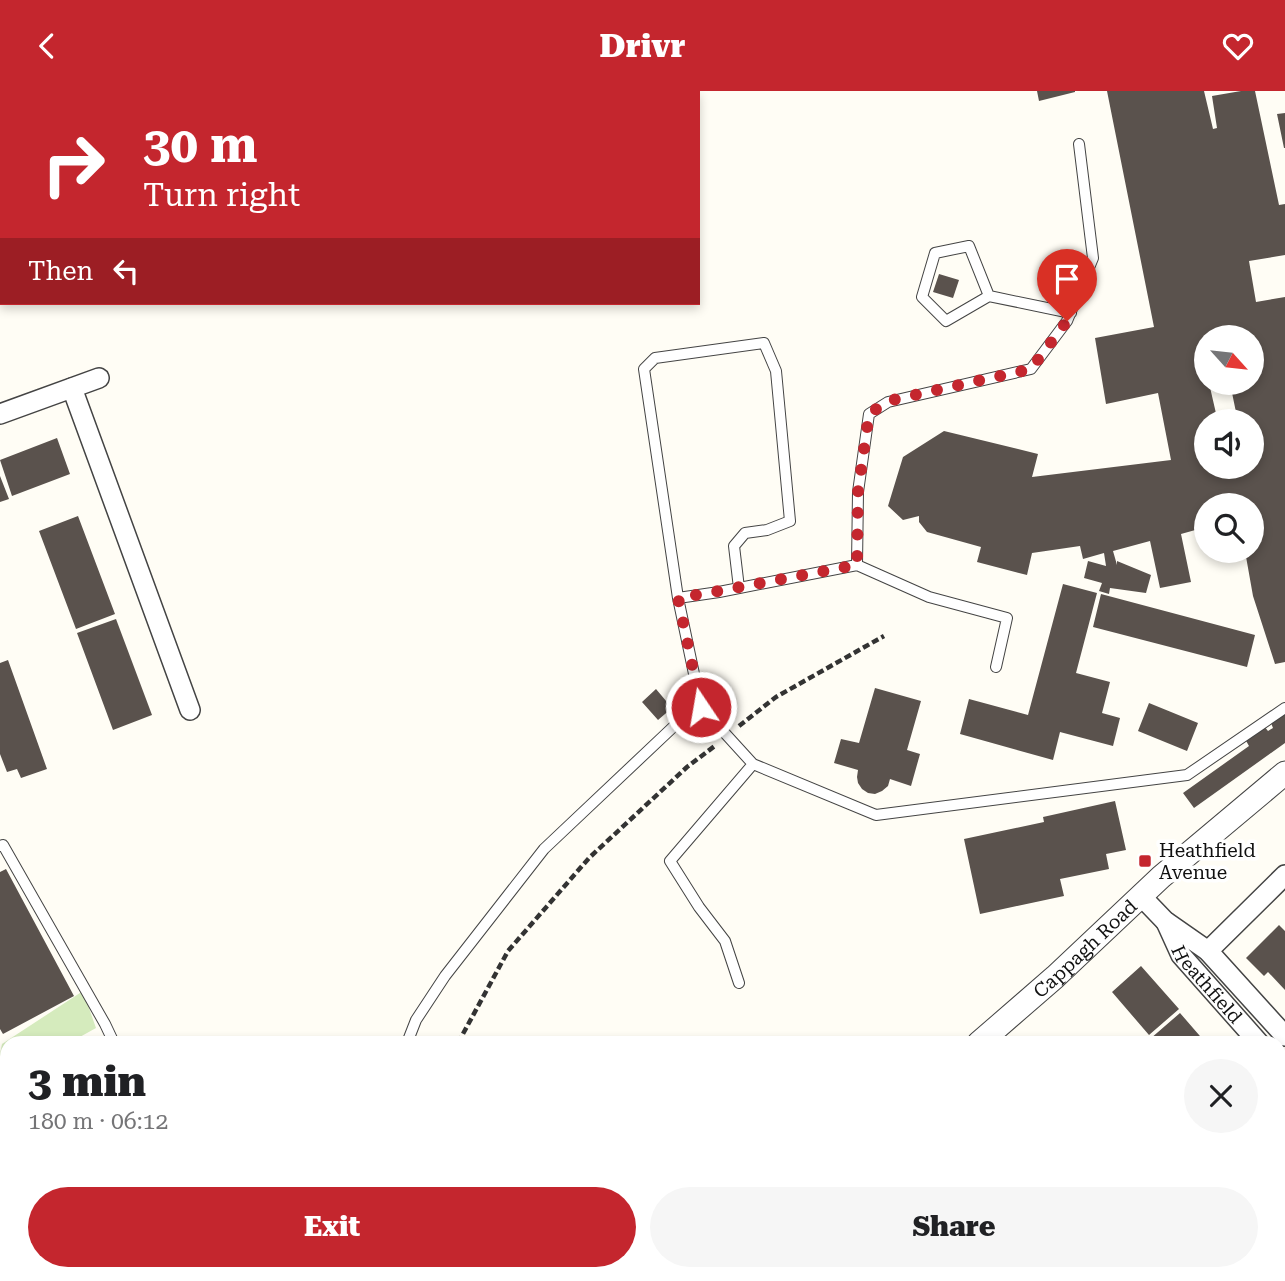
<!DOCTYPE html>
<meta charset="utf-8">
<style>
:root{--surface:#fff;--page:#f6f6f6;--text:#202124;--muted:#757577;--accent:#c4262e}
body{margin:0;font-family:"Roboto Serif",serif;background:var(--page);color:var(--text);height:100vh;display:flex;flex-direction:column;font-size:26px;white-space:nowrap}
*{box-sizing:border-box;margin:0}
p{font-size:23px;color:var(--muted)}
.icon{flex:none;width:38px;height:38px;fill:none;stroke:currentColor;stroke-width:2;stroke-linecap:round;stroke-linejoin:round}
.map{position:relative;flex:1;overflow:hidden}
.sheet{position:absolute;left:0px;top:945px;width:1286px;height:245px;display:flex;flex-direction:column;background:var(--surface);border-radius:21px 21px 0 0;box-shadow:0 4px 10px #0003}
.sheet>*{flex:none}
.top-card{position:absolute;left:0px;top:0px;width:700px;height:214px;box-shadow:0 4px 10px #0003;background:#c4262e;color:#fff;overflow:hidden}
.needle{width:46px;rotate:117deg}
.tools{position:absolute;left:1194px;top:234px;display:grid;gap:14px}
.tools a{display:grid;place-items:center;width:70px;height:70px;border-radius:50%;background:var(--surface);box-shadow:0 4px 10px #0003;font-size:35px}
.pin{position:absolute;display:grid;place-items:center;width:60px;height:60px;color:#fff;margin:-72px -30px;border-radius:50% 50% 50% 0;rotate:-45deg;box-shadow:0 0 7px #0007}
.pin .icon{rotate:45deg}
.me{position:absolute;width:77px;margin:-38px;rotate:348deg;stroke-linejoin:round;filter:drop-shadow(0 0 5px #0008)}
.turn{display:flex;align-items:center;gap:24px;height:147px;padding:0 28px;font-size:32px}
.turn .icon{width:91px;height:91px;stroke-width:2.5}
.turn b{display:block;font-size:49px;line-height:60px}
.then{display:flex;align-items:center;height:66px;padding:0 28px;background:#0003;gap:14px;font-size:26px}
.round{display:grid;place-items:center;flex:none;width:74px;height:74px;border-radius:37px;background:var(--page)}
.headline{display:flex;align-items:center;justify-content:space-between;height:119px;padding:0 28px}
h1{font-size:42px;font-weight:800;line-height:52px}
.cta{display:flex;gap:14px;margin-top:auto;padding:14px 28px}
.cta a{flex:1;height:80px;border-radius:42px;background:var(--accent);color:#fff;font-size:28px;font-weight:800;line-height:80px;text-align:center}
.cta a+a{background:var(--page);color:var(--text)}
header{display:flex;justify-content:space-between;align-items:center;height:91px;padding:0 28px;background:var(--accent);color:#fff;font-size:32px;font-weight:800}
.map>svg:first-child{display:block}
.green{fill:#d5ebbd}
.pitch{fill:#e6f2cf}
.building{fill:#5a524d;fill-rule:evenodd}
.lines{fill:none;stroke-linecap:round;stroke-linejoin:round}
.service-casing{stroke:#444;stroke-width:12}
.minor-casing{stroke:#444;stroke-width:22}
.tertiary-casing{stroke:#444;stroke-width:25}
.path{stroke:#333;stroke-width:4.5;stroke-dasharray:7 3.5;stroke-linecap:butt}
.service{stroke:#fff;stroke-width:10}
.minor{stroke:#fff;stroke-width:19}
.tertiary{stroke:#fff;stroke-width:23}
.route{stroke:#c4262e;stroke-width:12;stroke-dasharray:0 21.6}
.poi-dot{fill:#c4262e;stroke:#fff;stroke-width:2.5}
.labels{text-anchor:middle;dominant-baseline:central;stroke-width:7;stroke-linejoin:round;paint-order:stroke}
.poi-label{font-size:19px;fill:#111;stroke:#fff;text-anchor:start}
.street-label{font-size:19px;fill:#111;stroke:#fff}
</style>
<header><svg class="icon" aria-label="back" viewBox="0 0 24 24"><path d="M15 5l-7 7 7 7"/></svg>Drivr<svg class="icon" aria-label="heart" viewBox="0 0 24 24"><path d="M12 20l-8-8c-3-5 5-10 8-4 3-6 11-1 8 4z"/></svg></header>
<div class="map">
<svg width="1285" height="1190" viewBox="0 0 1285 1190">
<rect width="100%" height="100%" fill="#fffdf5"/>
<path class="green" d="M 83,900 L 96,937 L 69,952 L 7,952 L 7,1005 L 0,996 L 0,963 L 2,953 Z
M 1285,1081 L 1285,1190 L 1162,1190 L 1169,1183 L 1279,1183 L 1279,1085 Z
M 423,1183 L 725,1183 L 714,1190 L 423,1190 Z"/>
<path class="pitch" d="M 0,1088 L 7,1103 L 7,1130 L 0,1133 Z
M 7,1139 L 7,1183 L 58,1183 L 44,1190 L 0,1190 L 0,1142 Z"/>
<path class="building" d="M 1037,0 L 1075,0 L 1075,1 L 1039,10 Z
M 1107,0 L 1204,0 L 1213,38 L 1217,37 L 1212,5 L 1241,0 L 1255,0 L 1279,114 L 1285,113 L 1285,164 L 1249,170 L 1256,211 L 1285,206 L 1285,571 L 1275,573 L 1253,505 L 1245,460 L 1251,460 L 1251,415 L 1206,415 L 1206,436 L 1181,443 L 1191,491 L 1160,497 L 1150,450 L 1113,460 L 1117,474 L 1117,470 L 1151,484 L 1146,502 L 1110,497 L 1109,503 L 1099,500 L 1102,492 L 1084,487 L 1088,470 L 1106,475 L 1104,462 L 1083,468 L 1080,455 L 1032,462 L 1027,484 L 977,471 L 981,456 L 927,441 L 919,431 L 919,425 L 903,429 L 888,415 L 903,366 L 944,340 L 1038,363 L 1032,386 L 1171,369 L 1158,302 L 1106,313 L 1095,247 L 1154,236 ZM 1206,247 L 1251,247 L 1251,292 L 1230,292 L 1238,331 L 1251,331 L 1251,376 L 1206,376 L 1206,331 L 1218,331 L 1209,292 L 1206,292 Z
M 1285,22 L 1285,57 L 1284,57 L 1277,23 Z
M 939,183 L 959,189 L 953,207 L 933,201 Z
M 57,347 L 70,383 L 12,405 L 0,369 Z
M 0,385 L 9,408 L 0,411 Z
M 78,425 L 115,523 L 76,538 L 39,440 Z
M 1063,493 L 1097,502 L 1076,582 L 1110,591 L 1102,622 L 1120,627 L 1113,655 L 1060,641 L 1053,669 L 960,643 L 969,608 L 1028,624 Z
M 1101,503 L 1255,544 L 1247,576 L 1093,536 Z
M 116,528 L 152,624 L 113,639 L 77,542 Z
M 8,569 L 47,678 L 21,687 L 17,678 L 7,681 L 0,663 L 0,572 Z
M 875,597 L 921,610 L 907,659 L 920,663 L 911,695 L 890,688 L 888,695 L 882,700 L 875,703 L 868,702 L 862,698 L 858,692 L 857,686 L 858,679 L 834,672 L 841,648 L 859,652 Z
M 656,598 L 672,617 L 658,629 L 642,611 Z
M 1149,612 L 1198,632 L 1187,660 L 1138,640 Z
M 1285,622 L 1285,652 L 1194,717 L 1183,702 L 1249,655 L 1245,648 L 1264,635 L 1268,640 L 1273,637 L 1271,632 Z
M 1115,710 L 1126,759 L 1106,763 L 1109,778 L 1060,788 L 1064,805 L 980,823 L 964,748 L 1044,731 L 1043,726 Z
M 6,778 L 74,905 L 3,943 L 0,938 L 0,781 Z
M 1279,834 L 1285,840 L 1285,899 L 1268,881 L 1264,885 L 1246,867 Z
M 1141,875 L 1179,918 L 1149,944 L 1112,901 Z
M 1180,922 L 1206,952 L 1154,952 L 1150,948 Z
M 0,1016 L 7,1030 L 0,1035 Z
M 820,1183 L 845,1183 L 849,1190 L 814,1190 L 822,1185 Z
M 856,1183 L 877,1183 L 866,1190 L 861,1190 Z
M 1046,1183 L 1099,1183 L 1102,1186 L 1097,1190 L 1052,1190 Z"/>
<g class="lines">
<defs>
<path id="service" d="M 989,205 L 969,155 L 935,162 L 922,206 L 946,230 L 989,205 L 1071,222
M 857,474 L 858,401 L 869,323 L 888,311 L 1031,278 L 1067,230 L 1093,167 L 1079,53
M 678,507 L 644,278 L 655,267 L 764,252 L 776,280 L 790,430 L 767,439 L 745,442 L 734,455 L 739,497
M 996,576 L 1007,527 L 929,506 L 857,474 L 719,501 L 678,507 L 701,616 L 753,673 L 876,724 L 1187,684 L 1285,617
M 0,755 L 3,754 L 105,933 L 114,952
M 739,892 L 725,850 L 699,816 L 670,770 L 753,673
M 407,952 L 416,929 L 445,885 L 544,758 L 689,621 L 701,616
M 0,1046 L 7,1042"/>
<g id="minor">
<path d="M 72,297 L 190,619"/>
<path d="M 0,323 L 99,287"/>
<path d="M 1141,805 L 1165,830 L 1208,860 L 1285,945"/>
<path id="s1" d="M 1166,831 L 1181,864 L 1259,952"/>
<path d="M 1208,860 L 1285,784"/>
<path d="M 1279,975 L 1285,982"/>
<path d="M 1279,1058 L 1285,1054"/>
<path d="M 394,1183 L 395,1190"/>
<path d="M 744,1190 L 754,1183"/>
<path d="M 1128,1190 L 1135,1183"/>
</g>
<g id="tertiary">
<path id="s2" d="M 979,952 L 1055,886 L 1161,786 L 1285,682"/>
<path d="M 202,1190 L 216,1183"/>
</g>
</defs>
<use href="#service" class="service-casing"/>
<use href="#minor" class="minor-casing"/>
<use href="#tertiary" class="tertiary-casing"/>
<path class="path" d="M 739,635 L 776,606 L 884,545
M 458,952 L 508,860 L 589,767 L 687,676 L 716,654"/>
<use href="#service" class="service"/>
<use href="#minor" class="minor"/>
<use href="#tertiary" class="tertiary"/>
</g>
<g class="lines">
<path class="route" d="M 701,616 L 678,507 L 719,500 L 857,474 L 858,401 L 869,323 L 888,310 L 1031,278 L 1067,230"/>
</g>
<rect class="poi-dot" x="1138" y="763" width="14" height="14" rx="3.5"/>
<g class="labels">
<g class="poi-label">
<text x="1159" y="759">Heathfield<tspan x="1159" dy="22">Avenue</tspan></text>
</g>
<g class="street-label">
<text stroke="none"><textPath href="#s2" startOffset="142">Cappagh Road</textPath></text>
<text stroke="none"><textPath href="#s1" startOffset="75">Heathfield</textPath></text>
</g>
</g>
</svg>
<div class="tools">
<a><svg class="needle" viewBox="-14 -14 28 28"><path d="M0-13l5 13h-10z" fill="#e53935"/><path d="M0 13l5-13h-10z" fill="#757577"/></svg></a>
<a><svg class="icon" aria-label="sound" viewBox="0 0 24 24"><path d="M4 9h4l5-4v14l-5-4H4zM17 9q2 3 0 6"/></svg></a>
<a><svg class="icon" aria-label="search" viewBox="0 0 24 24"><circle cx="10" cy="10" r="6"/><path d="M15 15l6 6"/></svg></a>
</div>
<div class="pin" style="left:1067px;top:230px;background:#d93025"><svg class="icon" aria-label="arrive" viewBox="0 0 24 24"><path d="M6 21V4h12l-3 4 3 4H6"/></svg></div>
<svg class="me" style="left:701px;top:616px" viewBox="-20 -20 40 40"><circle r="17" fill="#c4262e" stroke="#fff" stroke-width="3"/><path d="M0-11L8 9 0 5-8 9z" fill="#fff"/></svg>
<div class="top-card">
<div class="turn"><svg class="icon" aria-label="right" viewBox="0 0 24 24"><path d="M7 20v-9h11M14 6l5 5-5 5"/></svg><div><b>30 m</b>Turn right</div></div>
<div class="then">Then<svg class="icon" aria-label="left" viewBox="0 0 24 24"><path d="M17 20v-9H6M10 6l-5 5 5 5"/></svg></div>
</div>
<section class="sheet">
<div class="headline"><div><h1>3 min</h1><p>180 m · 06:12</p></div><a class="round"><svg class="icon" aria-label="close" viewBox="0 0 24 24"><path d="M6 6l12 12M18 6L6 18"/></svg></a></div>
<div class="cta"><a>Exit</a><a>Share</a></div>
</section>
</div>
